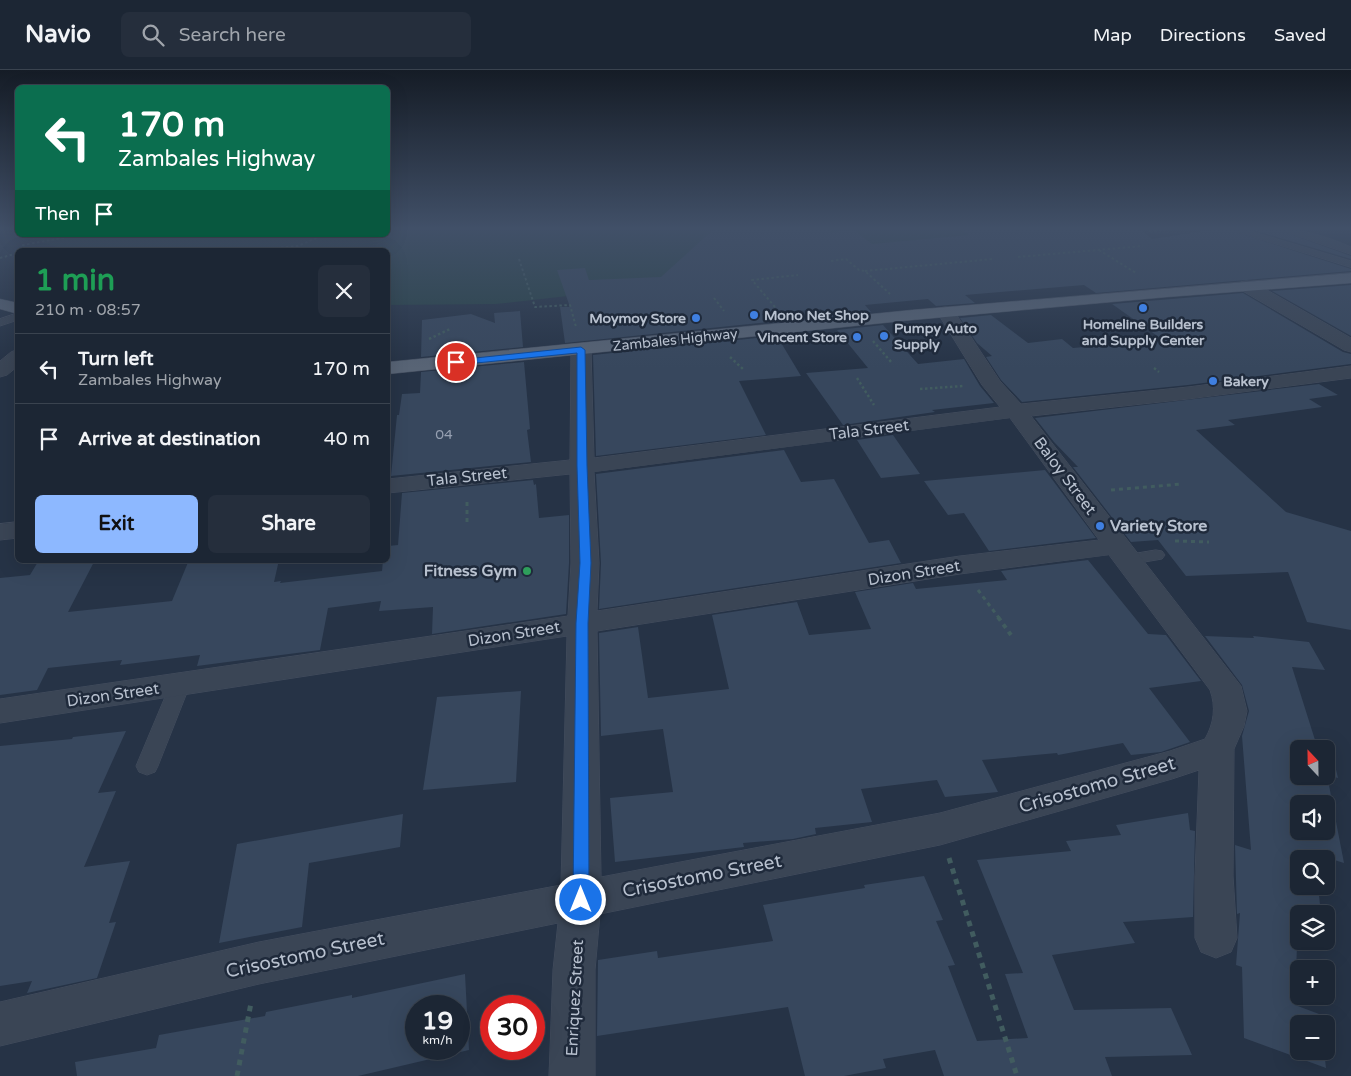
<!DOCTYPE html>
<meta charset="utf-8">
<style>
:root{--surface:#1c2634;--page:#252e3c;--text:#f1f3f6;--muted:#a0a5ac;--line:#3a434f;--accent:#8db8ff}
body{margin:0;font-family:"Varela Round",sans-serif;background:var(--page);color:var(--text);height:100vh;display:flex;flex-direction:column;font-size:19px;white-space:nowrap}
*{box-sizing:border-box;margin:0}
p{font-size:16px;color:var(--muted)}
.icon{flex:none;width:28px;height:28px;fill:none;stroke:currentColor;stroke-width:2;stroke-linecap:round;stroke-linejoin:round}
.map{position:relative;flex:1;overflow:hidden}
.sheet{position:absolute;left:15px;top:178px;width:375px;height:315px;display:flex;flex-direction:column;background:var(--surface);border-radius:8px;box-shadow:0 5px 20px #0002,0 0 0 1px var(--line)}
.sheet>*{flex:none}
.top-card{position:absolute;left:15px;top:15px;width:375px;height:152px;border-radius:8px;box-shadow:0 5px 20px #0002,0 0 0 1px var(--line);background:#0b6e4f;color:#fff;overflow:hidden}
.needle{width:32px;rotate:338deg}
.tools{position:absolute;left:1290px;top:670px;display:grid;gap:10px}
.tools a{display:grid;place-items:center;width:45px;height:45px;border-radius:8px;background:var(--surface);box-shadow:0 5px 20px #0002,0 0 0 1px var(--line);font-size:25px}
.speed{position:absolute;left:405px;top:925px;display:flex;gap:10px;font-size:25px;font-weight:700;text-align:center}
.speed>*{display:grid;place-content:center;width:65px;height:65px;border-radius:50%;background:var(--surface);box-shadow:0 5px 20px #0002,0 0 0 1px var(--line);line-height:1}
.speed small{font-size:12px;font-weight:400}
.speed .limit{border:8px solid #d22;background:#fff;color:#111}
.pin{position:absolute;display:grid;place-items:center;width:42px;height:42px;color:#fff;margin:-21px;border:2px solid #fff;border-radius:50%;box-shadow:0 1px 5px #0007}
.me{position:absolute;width:55px;margin:-28px;rotate:0deg;stroke-linejoin:round;filter:drop-shadow(0 0 4px #0008)}
.turn{display:flex;align-items:center;gap:18px;height:105px;padding:0 20px;font-size:22px}
.turn .icon{width:65px;height:65px;stroke-width:2.5}
.turn b{display:block;font-size:35px;line-height:42px}
.then{display:flex;align-items:center;height:48px;padding:0 20px;background:#0003;gap:10px;font-size:19px}
.round{display:grid;place-items:center;flex:none;width:52px;height:52px;border-radius:8px;background:var(--page)}
.overview{display:flex;align-items:center;justify-content:space-between;height:85px;padding:0 20px}
h1{font-size:30px;font-weight:700;line-height:38px;color:#1e9e55}
.primary-button{display:flex;gap:10px;margin-top:auto;padding:10px 20px}
.primary-button a{flex:1;height:58px;border-radius:8px;background:var(--accent);color:#111;font-size:20px;font-weight:700;line-height:58px;text-align:center}
.primary-button a+a{background:var(--page);color:var(--text)}
ul{padding:0;list-style:none}
li{display:flex;align-items:center;gap:15px;height:70px;padding:0 20px;border-top:1px solid var(--line)}
li div{flex:1}
li b{display:block;font-size:19px}
li em{font-style:normal}
header{display:flex;align-items:center;gap:30px;box-sizing:border-box;height:70px;padding:0 25px;background:var(--surface);border-bottom:1px solid var(--line)}
header strong{font-size:24px}
nav{display:flex;gap:28px;margin-inline-start:auto;font-size:18px}
.search{width:350px;height:45px;background:var(--page);display:flex;align-items:center;gap:12px;box-sizing:border-box;padding:0 18px;border-radius:8px;color:var(--muted);font-size:19px}
.map>svg:first-child{display:block}
.green{fill:#284347}
.building{fill:#37475d;fill-rule:evenodd}
.lines{fill:none;stroke-linecap:round;stroke-linejoin:round}
.lane-casing{stroke:#444e5f;stroke-width:1}
.street-casing{stroke:#444e5f;stroke-width:1}
.primary-casing{stroke:#444e5f;stroke-width:1}
.path-far4{stroke:#415c5f;stroke-width:2;stroke-dasharray:2.5 2.5;stroke-linecap:butt}
.path-far3{stroke:#415c5f;stroke-width:2.5;stroke-dasharray:2.5 2.5;stroke-linecap:butt}
.path-far2{stroke:#415c5f;stroke-width:3;stroke-dasharray:4 4;stroke-linecap:butt}
.path-far1{stroke:#415c5f;stroke-width:4;stroke-dasharray:4.5 4.5;stroke-linecap:butt}
.path{stroke:#415c5f;stroke-width:5;stroke-dasharray:5.5 5.5;stroke-linecap:butt}
.lane{fill:#3a4555;fill-rule:evenodd}
.street{fill:#3a4555;fill-rule:evenodd}
.primary{fill:#586475;fill-rule:evenodd}
.route{fill:#1a73e8;stroke:#114b97}
.shop-dot{fill:#3f7fe0;stroke:#1f2a3b;stroke-width:2}
.leisure-dot{fill:#2e9e5b;stroke:#1f2a3b;stroke-width:2}
.labels{text-anchor:middle;dominant-baseline:central;stroke-width:5;stroke-linejoin:round;paint-order:stroke}
.far-poi-label{font-size:14px;font-weight:bold;fill:#b8c1cf;stroke:#1f2a3b;text-anchor:start}
.far-street-label{font-size:14px;fill:#b8c1cf;stroke:#1f2a3b}
.number-label{font-size:14px;fill:#96a0b1}
.street-label{font-size:16px;fill:#b8c1cf;stroke:#1f2a3b}
.poi-label{font-size:16px;font-weight:bold;fill:#b8c1cf;stroke:#1f2a3b;text-anchor:start}
.near-street-label{font-size:19px;fill:#b8c1cf;stroke:#1f2a3b}
</style>
<header>
<strong>Navio</strong>
<div class="search"><svg class="icon" aria-label="search" viewBox="0 0 24 24"><circle cx="10" cy="10" r="6"/><path d="M15 15l6 6"/></svg>Search here</div>
<nav><a>Map</a><a>Directions</a><a>Saved</a></nav>
</header>
<div class="map">
<svg width="1351" height="1006" viewBox="0 0 1351 1006">
<rect width="100%" height="100%" fill="#263346"/>
<path class="green" d="M 388,158 L 1016,158 L 1011,165 L 899,189 L 496,234 L 388,235 L 388,180 L 65,180 L 23,165 L 388,165 Z"/>
<path class="building" d="M 715,158 L 831,158 L 831,162 L 854,160 L 872,174 L 969,165 L 958,158 L 1138,158 L 1152,169 L 1223,158 L 1351,199 L 1351,201 L 1096,223 L 1084,215 L 965,225 L 975,233 L 936,236 L 928,229 L 865,235 L 871,242 L 827,247 L 821,239 L 762,244 L 768,252 L 565,273 L 560,237 L 570,237 L 557,200 L 585,198 L 589,210 L 661,207 Z
M 1246,158 L 1273,158 L 1351,186 L 1351,189 Z
M 1351,215 L 1351,266 L 1272,221 Z
M 1243,223 L 1343,282 L 1351,284 L 1351,294 L 1188,315 L 1022,332 L 1001,310 L 986,287 L 992,286 L 977,273 L 960,248 L 991,245 L 1028,273 L 1062,269 L 1073,278 L 1163,270 L 1112,234 Z
M 520,241 L 523,277 L 421,287 L 422,250 L 471,244 L 495,253 L 494,243 Z
M 883,255 L 918,294 L 964,289 L 980,316 L 994,333 L 932,340 L 935,342 L 843,355 L 806,303 L 868,298 L 837,260 Z
M 777,266 L 801,306 L 739,311 L 766,365 L 596,386 L 593,285 Z
M 524,292 L 530,359 L 527,360 L 531,392 L 391,406 L 397,345 L 399,345 L 402,324 L 420,323 L 421,302 Z
M 1319,314 L 1338,325 L 1309,329 L 1322,337 L 1228,350 L 1235,355 L 1196,360 L 1286,442 L 1351,461 L 1351,560 L 1307,552 L 1288,502 L 1186,506 L 1158,470 L 1131,472 L 1073,397 L 1078,397 L 1054,372 L 1035,348 Z
M 893,365 L 920,404 L 881,408 L 857,370 Z
M 784,380 L 801,412 L 834,409 L 869,473 L 889,470 L 901,493 L 599,539 L 601,493 L 596,404 Z
M 1045,400 L 1096,468 L 989,481 L 964,443 L 948,445 L 924,411 Z
M 533,410 L 534,415 L 536,414 L 539,448 L 569,445 L 569,493 L 566,544 L 432,564 L 433,537 L 379,541 L 381,531 L 328,538 L 320,580 L 197,596 L 200,585 L 120,595 L 122,590 L 48,598 L 37,620 L 0,625 L 0,508 L 30,505 L 39,490 L 95,490 L 68,542 L 172,531 L 189,490 L 279,490 L 274,512 L 281,511 L 280,513 L 382,501 L 383,490 L 388,490 L 388,476 L 398,475 L 402,423 Z
M 1088,490 L 1148,564 L 1166,565 L 1201,611 L 1149,618 L 1190,672 L 1161,682 L 1131,685 L 1123,673 L 1058,685 L 1057,683 L 982,690 L 998,722 L 945,727 L 937,710 L 861,719 L 872,752 L 815,758 L 816,764 L 793,769 L 743,773 L 744,777 L 615,792 L 610,728 L 673,722 L 663,659 L 601,666 L 599,563 L 638,557 L 648,628 L 729,619 L 712,545 L 797,532 L 809,565 L 871,559 L 855,522 L 913,513 L 916,519 L 1007,510 L 1001,501 Z
M 1205,566 L 1254,568 L 1253,566 L 1309,572 L 1325,600 L 1292,597 L 1315,670 L 1330,674 L 1338,708 L 1327,705 L 1344,793 L 1315,784 L 1315,789 L 1299,789 L 1299,816 L 1318,816 L 1321,844 L 1298,844 L 1295,935 L 1319,944 L 1321,954 L 1299,954 L 1299,981 L 1324,981 L 1326,998 L 1244,968 L 1242,897 L 1236,895 L 1240,843 L 1237,844 L 1235,775 L 1251,780 L 1242,666 L 1249,641 L 1242,615 ZM 1299,679 L 1326,679 L 1326,706 L 1299,706 ZM 1299,734 L 1326,734 L 1326,761 L 1299,761 Z
M 521,621 L 516,712 L 423,720 L 437,627 Z
M 126,661 L 98,723 L 116,721 L 84,797 L 130,791 L 109,853 L 116,852 L 97,908 L 27,923 L 32,911 L 0,916 L 0,676 L 72,669 L 73,667 Z
M 1188,743 L 1190,760 L 1195,761 L 1193,847 L 1123,852 L 1135,873 L 1052,885 L 1074,940 L 1171,938 L 1192,985 L 1105,987 L 1112,1006 L 944,1006 L 935,980 L 883,989 L 886,998 L 844,1006 L 805,1006 L 788,937 L 597,966 L 598,890 L 657,881 L 658,888 L 773,871 L 763,835 L 865,818 L 864,815 L 924,806 L 943,850 L 936,851 L 955,895 L 948,896 L 977,971 L 1028,968 L 1005,904 L 1023,903 L 977,790 L 1071,781 L 1066,771 L 1121,765 L 1116,755 Z
M 403,744 L 400,777 L 309,793 L 302,857 L 219,873 L 237,774 Z
M 465,904 L 469,980 L 358,1006 L 77,1006 L 75,992 L 156,978 L 159,965 L 265,946 L 266,942 L 352,925 L 352,928 ZM 416,936 L 459,936 L 459,979 L 416,979 Z"/>
<g class="lines">
<defs>
<path id="lane" d="M 1225,158 L 1240,158 L 1351,191 L 1351,197 Z
M 1275,158 C 1300,158 1328,167 1351,177 L 1351,184 Z
M 18,243 L 18,250 L 0,256 L 0,249 Z
M 1156,480 L 1162,481 L 1165,485 L 1162,489 L 1127,495 L 1121,494 L 1118,490 L 1121,486 Z
M 180,608 L 187,610 L 190,615 L 158,696 L 155,702 L 147,705 L 139,702 L 136,696 L 170,615 L 173,610 Z"/>
<path id="street" d="M 1247,211 L 1253,212 L 1351,268 L 1351,282 L 1344,280 L 1241,220 L 1239,216 L 1241,212 Z
M 946,237 L 952,238 L 1000,311 L 1021,334 L 1188,317 L 1351,296 L 1351,308 L 1188,329 L 1031,346 L 1241,616 L 1247,641 L 1244,656 L 1234,679 L 1233,806 L 1237,868 L 1231,882 L 1216,888 L 1201,882 L 1195,868 L 1195,806 L 1199,700 L 1172,709 L 940,775 L 600,844 L 595,900 L 595,1006 L 549,1006 L 553,900 L 558,853 L 259,914 L 0,976 L 0,932 L 259,872 L 561,815 L 567,566 L 0,653 L 0,629 L 568,546 L 571,493 L 570,404 L 388,423 L 388,409 L 570,390 L 571,280 L 574,276 L 581,274 L 588,276 L 591,280 L 594,388 L 1000,337 L 982,315 L 937,242 L 940,238 ZM 1010,348 L 1099,470 L 960,486 L 597,541 L 599,493 L 594,402 ZM 1109,485 L 1210,620 C 1216,637 1214,653 1205,669 L 1170,681 L 940,743 L 601,807 L 597,561 L 960,504 Z
M 18,280 L 18,296 L 7,305 L 0,307 L 0,291 L 11,282 Z
M 18,452 L 18,468 L 0,470 L 0,454 Z"/>
<path id="primary" d="M 1351,203 L 1351,213 L 1167,227 L 912,250 L 388,304 L 388,292 L 912,240 Z
M 0,229 L 18,233 L 18,244 L 0,239 Z"/>
</defs>
<use href="#lane" class="lane-casing"/>
<use href="#street" class="street-casing"/>
<use href="#primary" class="primary-casing"/>
<path class="path-far4" d="M 1149,161 L 1194,158
M 26,180 L 23,175 L 79,165
M 261,180 L 298,176 L 323,165
M 1099,180 L 1136,203
M 1018,187 L 1143,176
M 0,188 L 18,183
M 519,189 L 535,237 L 570,235 L 576,257
M 831,191 L 846,189 L 859,200 L 865,201 L 890,224
M 865,201 L 993,189
M 714,228 L 724,241
M 775,237 L 752,210 L 798,205"/>
<path class="path-far3" d="M 429,269 L 450,259
M 873,271 L 892,293
M 730,287 L 744,300
M 1154,298 L 1159,302
M 857,308 L 874,335
M 920,319 L 963,316"/>
<path class="path-far2" d="M 1111,420 L 1182,414
M 467,432 L 467,455
M 1175,471 L 1209,472
M 978,520 L 999,548"/>
<path class="path-far1" d="M 998,547 L 1011,565"/>
<path class="path" d="M 949,788 L 1017,1006
M 237,1006 L 251,933"/>
<use href="#lane" class="lane"/>
<use href="#street" class="street"/>
<use href="#primary" class="primary"/>
</g>
<linearGradient id="sky" x2="0" y2="1"><stop stop-color="#151c26"/><stop offset="0.53" stop-color="#415068"/><stop offset="1" stop-color="#415068" stop-opacity="0"/></linearGradient>
<rect width="1351" height="299" fill="url(#sky)"/>
<path class="route" d="M 581,277 L 585,280 L 587,396 L 591,493 L 588,553 L 589,830 L 587,836 L 581,838 L 575,836 L 573,830 L 576,553 L 580,493 L 577,396 L 577,283 L 456,295 L 452,292 L 456,290 Z"/>
<g class="shop-dot">
<circle cx="1143" cy="238" r="5"/>
<circle cx="754" cy="245" r="5"/>
<circle cx="696" cy="248" r="5"/>
<circle cx="884" cy="266" r="5"/>
<circle cx="857" cy="267" r="5"/>
<circle cx="1213" cy="311" r="5"/>
<circle cx="1100" cy="456" r="5"/>
</g>
<circle class="leisure-dot" cx="527" cy="501" r="5"/>
<g class="labels">
<g class="far-poi-label">
<text x="764" y="245">Mono Net Shop</text>
<text x="686" y="248" text-anchor="end">Moymoy Store</text>
<text x="1143" y="254" text-anchor="middle">Homeline Builders<tspan x="1143" dy="16">and Supply Center</tspan></text>
<text x="894" y="258">Pumpy Auto<tspan x="894" dy="16">Supply</tspan></text>
<text x="847" y="267" text-anchor="end">Vincent Store</text>
<text x="1223" y="311">Bakery</text>
</g>
<g class="far-street-label">
<text transform="translate(675 270) rotate(-6)">Zambales Highway</text>
</g>
<g class="number-label">
<text x="444" y="364">04</text>
</g>
<g class="street-label">
<text transform="translate(869 360) rotate(-7)">Tala Street</text>
<text transform="translate(1065 406) rotate(53)">Baloy Street</text>
<text transform="translate(467 407) rotate(-6)">Tala Street</text>
<text transform="translate(914 503) rotate(-9)">Dizon Street</text>
<text transform="translate(514 564) rotate(-9)">Dizon Street</text>
<text transform="translate(113 625) rotate(-8)">Dizon Street</text>
<text transform="translate(575 928) rotate(-87)">Enriquez Street</text>
</g>
<g class="poi-label">
<text x="1110" y="456">Variety Store</text>
<text x="517" y="501" text-anchor="end">Fitness Gym</text>
</g>
<g class="near-street-label">
<text transform="translate(1097 715) rotate(-16)">Crisostomo Street</text>
<text transform="translate(702 806) rotate(-11)">Crisostomo Street</text>
<text transform="translate(305 885) rotate(-12)">Crisostomo Street</text>
</g>
</g>
</svg>
<div class="tools">
<a><svg class="needle" viewBox="-14 -14 28 28"><path d="M0-13l5 13h-10z" fill="#e53935"/><path d="M0 13l5-13h-10z" fill="#a0a5ac"/></svg></a>
<a><svg class="icon" aria-label="sound" viewBox="0 0 24 24"><path d="M4 9h4l5-4v14l-5-4H4zM17 9q2 3 0 6"/></svg></a>
<a><svg class="icon" aria-label="search" viewBox="0 0 24 24"><circle cx="10" cy="10" r="6"/><path d="M15 15l6 6"/></svg></a>
<a><svg class="icon" aria-label="layers" viewBox="0 0 24 24"><path d="M12 4l9 5-9 5-9-5zM3 14l9 5 9-5"/></svg></a>
<a>+</a>
<a>−</a>
</div>
<div class="speed"><div>19<small>km/h</small></div><div class="limit">30</div></div>
<div class="pin" style="left:456px;top:292px;background:#d93025"><svg class="icon" aria-label="arrive" viewBox="0 0 24 24"><path d="M6 21V4h12l-3 4 3 4H6"/></svg></div>
<svg class="me" style="left:581px;top:830px" viewBox="-20 -20 40 40"><circle r="17" fill="#1a73e8" stroke="#fff" stroke-width="3"/><path d="M0-11L8 9 0 5-8 9z" fill="#fff"/></svg>
<div class="top-card">
<div class="turn"><svg class="icon" aria-label="left" viewBox="0 0 24 24"><path d="M17 20v-9H6M10 6l-5 5 5 5"/></svg><div><b>170 m</b>Zambales Highway</div></div>
<div class="then">Then<svg class="icon" aria-label="arrive" viewBox="0 0 24 24"><path d="M6 21V4h12l-3 4 3 4H6"/></svg></div>
</div>
<section class="sheet">
<div class="overview"><div><h1>1 min</h1><p>210 m · 08:57</p></div><a class="round"><svg class="icon" aria-label="close" viewBox="0 0 24 24"><path d="M6 6l12 12M18 6L6 18"/></svg></a></div>
<ul>
<li><svg class="icon" aria-label="left" viewBox="0 0 24 24"><path d="M17 20v-9H6M10 6l-5 5 5 5"/></svg><div><b>Turn left</b><p>Zambales Highway</p></div><em>170 m</em></li>
<li><svg class="icon" aria-label="arrive" viewBox="0 0 24 24"><path d="M6 21V4h12l-3 4 3 4H6"/></svg><div><b>Arrive at destination</b></div><em>40 m</em></li>
</ul>
<div class="primary-button"><a>Exit</a><a>Share</a></div>
</section>
</div>
